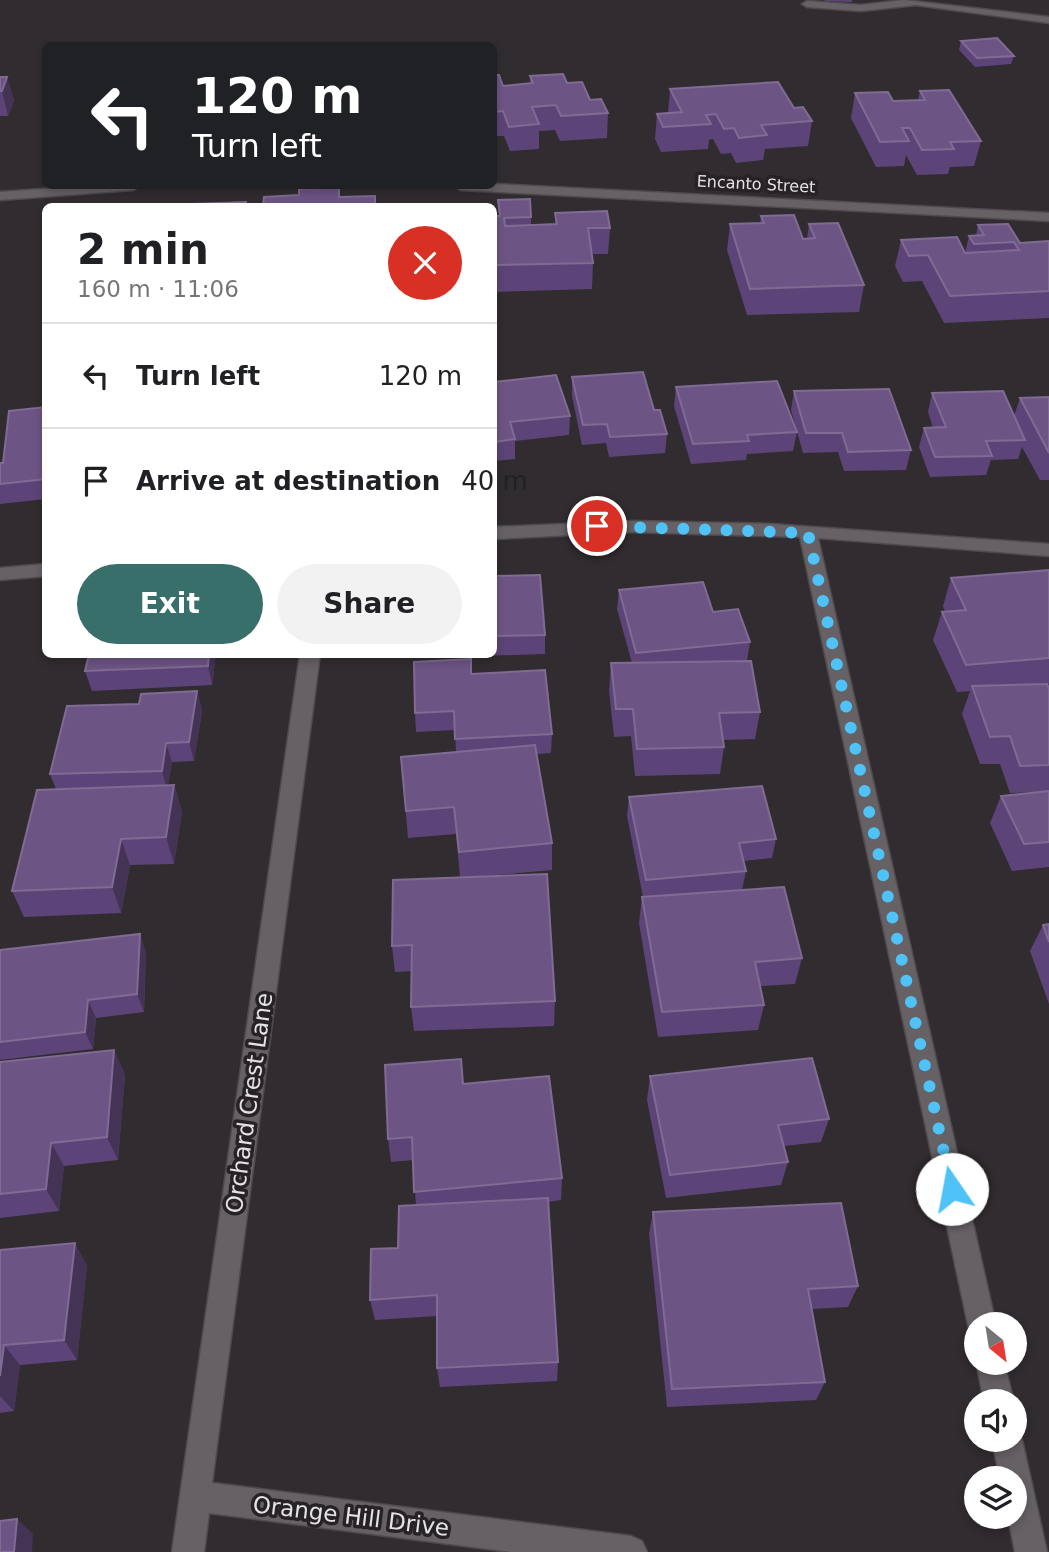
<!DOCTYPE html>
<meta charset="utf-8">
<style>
:root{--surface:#fff;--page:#f2f2f2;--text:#202124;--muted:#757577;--line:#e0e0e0;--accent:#396f6a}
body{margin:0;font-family:"DejaVu Sans",sans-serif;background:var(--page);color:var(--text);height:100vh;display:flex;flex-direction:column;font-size:26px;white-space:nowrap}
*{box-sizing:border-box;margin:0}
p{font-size:23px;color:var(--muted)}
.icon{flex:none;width:38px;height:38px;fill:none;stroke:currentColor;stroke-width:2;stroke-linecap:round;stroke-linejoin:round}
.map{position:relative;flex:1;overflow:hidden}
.details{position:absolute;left:42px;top:203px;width:455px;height:455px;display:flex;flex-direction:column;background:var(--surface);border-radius:10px;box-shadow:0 4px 10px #0003}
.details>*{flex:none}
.top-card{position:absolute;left:42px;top:42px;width:455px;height:147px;border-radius:10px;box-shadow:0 4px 10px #0003;background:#202124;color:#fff;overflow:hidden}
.needle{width:46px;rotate:150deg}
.tools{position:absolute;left:964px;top:1312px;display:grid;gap:14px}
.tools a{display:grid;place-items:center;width:63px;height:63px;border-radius:50%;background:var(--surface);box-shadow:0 4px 10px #0003;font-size:35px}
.pin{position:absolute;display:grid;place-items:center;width:60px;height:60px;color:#fff;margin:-30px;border:4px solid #fff;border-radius:50%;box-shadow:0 2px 7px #0007}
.me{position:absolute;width:77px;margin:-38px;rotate:348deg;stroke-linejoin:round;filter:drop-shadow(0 0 5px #0008)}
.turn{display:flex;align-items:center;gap:24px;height:147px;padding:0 35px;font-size:32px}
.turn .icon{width:91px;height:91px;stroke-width:2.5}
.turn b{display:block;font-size:49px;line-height:60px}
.round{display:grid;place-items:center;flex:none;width:74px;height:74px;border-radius:37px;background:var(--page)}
.head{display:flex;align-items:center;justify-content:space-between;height:119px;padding:0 35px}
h1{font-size:42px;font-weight:800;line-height:52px}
.primary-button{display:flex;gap:14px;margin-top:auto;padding:14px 35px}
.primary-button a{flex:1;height:80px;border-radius:42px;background:var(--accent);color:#fff;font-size:28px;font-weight:800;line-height:80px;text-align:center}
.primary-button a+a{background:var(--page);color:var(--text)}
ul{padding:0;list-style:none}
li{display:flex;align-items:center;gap:21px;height:105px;padding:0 35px;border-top:2px solid var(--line)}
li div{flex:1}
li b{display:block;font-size:26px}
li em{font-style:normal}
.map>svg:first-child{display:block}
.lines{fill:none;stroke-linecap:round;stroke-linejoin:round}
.lane-casing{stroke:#4e4a4d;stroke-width:3}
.street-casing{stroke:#4e4a4d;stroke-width:3}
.lane{fill:#666165;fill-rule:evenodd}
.street{fill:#666165;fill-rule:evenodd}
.wall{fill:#5d4478}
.shaded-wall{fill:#453356}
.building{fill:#6c5584;stroke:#7f6b93;stroke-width:2}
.route{stroke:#4fc3f7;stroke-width:12;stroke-dasharray:0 21.6}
.labels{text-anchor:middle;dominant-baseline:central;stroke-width:7;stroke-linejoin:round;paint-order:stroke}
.far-street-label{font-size:16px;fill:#e5e2e5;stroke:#272226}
.near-street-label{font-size:23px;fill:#e5e2e5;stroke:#272226}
</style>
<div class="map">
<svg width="1049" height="1552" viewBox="0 0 1049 1552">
<rect width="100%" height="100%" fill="#312c2f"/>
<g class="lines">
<defs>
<path id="lane" d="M 904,0 L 1049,17 L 1049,23 L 916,5 L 861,11 L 807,7 L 802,4 L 807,1 L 861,5 Z"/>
<path id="street" d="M 494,184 L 1049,213 L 1049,221 L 461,190 L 454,186 Z
M 86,186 L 140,186 L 133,190 L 0,200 L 0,192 Z
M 632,521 L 771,524 L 1049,544 L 1049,556 L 818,538 L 996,1325 L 976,1325 L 976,1337 L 972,1335 L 968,1325 L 800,537 L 632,532 L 494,539 L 494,527 Z
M 46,564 L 46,576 L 0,580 L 0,568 Z
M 300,654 L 320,654 L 212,1483 L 631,1536 L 642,1541 L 647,1552 L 511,1552 L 209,1513 L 204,1552 L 172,1552 Z
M 976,1361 L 1004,1363 L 1014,1402 L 984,1402 Z
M 1015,1428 L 1022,1440 L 1047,1552 L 1015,1552 L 1008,1517 L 1015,1517 L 1015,1479 L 1000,1479 L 992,1440 L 1015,1440 Z"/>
</defs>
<use href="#lane" class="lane-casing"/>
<use href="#street" class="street-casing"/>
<use href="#lane" class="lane"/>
<use href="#street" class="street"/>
</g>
<path class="wall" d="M 824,0 L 852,0 L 852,2 L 825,1 Z
M 961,41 L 1014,56 L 1011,64 L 975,67 L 959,50 Z
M 494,75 L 503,86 L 530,83 L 530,76 L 567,83 L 608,113 L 607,138 L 560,141 L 555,130 L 539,131 L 539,149 L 510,151 L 504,136 L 494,136 Z
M 0,77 L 7,77 L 14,101 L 8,116 L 0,116 Z
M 670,89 L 794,108 L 812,121 L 808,146 L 765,149 L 763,160 L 736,163 L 731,153 L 721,154 L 713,139 L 709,140 L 708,149 L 661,152 L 655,139 L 657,114 L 668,113 Z
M 920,91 L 981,141 L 974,166 L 950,167 L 948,174 L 917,175 L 906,155 L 904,166 L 876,167 L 851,118 L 855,93 L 893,101 L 918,100 Z
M 498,200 L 531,217 L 531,225 L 555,224 L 555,213 L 610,228 L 608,254 L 592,254 L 593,263 L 592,289 L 494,292 L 494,216 L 499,216 Z
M 761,216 L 803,239 L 807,239 L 809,224 L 864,285 L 859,312 L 747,315 L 727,250 L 730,224 L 760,223 Z
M 978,225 L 1020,243 L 1049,241 L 1049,318 L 944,323 L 922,281 L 903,282 L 895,266 L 901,240 L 965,253 L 969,236 L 976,236 Z
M 572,377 L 654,410 L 667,434 L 665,453 L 609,457 L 606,443 L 582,445 L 572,396 Z
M 494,382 L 570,416 L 569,435 L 515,441 L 515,459 L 494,461 Z
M 676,387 L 797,432 L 793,451 L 747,454 L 746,460 L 691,464 L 674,406 Z
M 794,391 L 911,450 L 906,470 L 844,471 L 838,452 L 803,453 L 791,410 Z
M 932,393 L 1014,416 L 1020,398 L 1049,397 L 1049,480 L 1040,480 L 1022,447 L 1018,459 L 991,460 L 986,475 L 930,477 L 919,447 L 924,428 L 933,428 L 928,412 Z
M 46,407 L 46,499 L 0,504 L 0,463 L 3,463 Z
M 1049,570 L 1049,684 L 1048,684 L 1049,688 L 1049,867 L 1012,871 L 990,823 L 1001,796 L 1036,792 L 1010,793 L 1000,764 L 980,764 L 962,714 L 970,691 L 957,692 L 933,640 L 942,612 L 945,612 L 943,606 L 951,578 Z
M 494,576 L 545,635 L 545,654 L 415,658 L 414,654 L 494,654 Z
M 619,590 L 713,612 L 750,642 L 747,661 L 760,712 L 755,739 L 723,740 L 724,747 L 720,774 L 635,776 L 631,736 L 614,737 L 609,691 L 611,663 L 632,663 L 617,609 Z
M 216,654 L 212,685 L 92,691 L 85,671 Z
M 471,674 L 552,734 L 551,753 L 537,754 L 552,843 L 552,870 L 486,876 L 555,1001 L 554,1026 L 414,1031 L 411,1007 L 412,971 L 395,972 L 392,946 L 460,877 L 456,834 L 408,838 L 401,757 L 456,752 L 455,730 L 416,732 L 415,713 Z
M 197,691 L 202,711 L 194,761 L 172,762 L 168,785 L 174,785 L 182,812 L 174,864 L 130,865 L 121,913 L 24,917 L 12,891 L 56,789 L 50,774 Z
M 629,797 L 776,839 L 772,858 L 743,861 L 746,871 L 742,890 L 802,958 L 795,984 L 760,986 L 764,1005 L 758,1030 L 658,1037 L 639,923 L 642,897 L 643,897 L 627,816 Z
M 1049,924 L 1049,1004 L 1030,951 L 1043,925 Z
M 0,950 L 146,952 L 144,1012 L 96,1018 L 93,1049 L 0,1060 Z
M 114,1050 L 125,1075 L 118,1160 L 64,1166 L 59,1211 L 0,1218 L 0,1062 Z
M 650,1076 L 829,1119 L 821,1142 L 784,1146 L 788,1162 L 781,1185 L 666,1198 L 647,1100 Z
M 463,1084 L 562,1178 L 561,1200 L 548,1202 L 558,1362 L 557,1381 L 440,1387 L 437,1368 L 437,1316 L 375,1320 L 370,1300 L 398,1248 L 416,1205 L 413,1160 L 391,1162 L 388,1139 Z
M 653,1212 L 858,1286 L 848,1307 L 812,1309 L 825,1382 L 816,1400 L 667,1407 L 649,1234 Z
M 0,1250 L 87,1265 L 77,1360 L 20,1365 L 14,1411 L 0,1413 Z"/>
<path class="shaded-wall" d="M 7,77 L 14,101 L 8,116 L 2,91 Z
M 209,654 L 216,654 L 212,685 L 208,666 Z
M 197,691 L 202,711 L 194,761 L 189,742 Z
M 166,743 L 172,762 L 167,790 L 162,771 Z
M 174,785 L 182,812 L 174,864 L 166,837 Z
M 121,839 L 130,865 L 121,913 L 112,887 Z
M 140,934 L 146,952 L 144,1012 L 137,994 Z
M 88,1000 L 96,1018 L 93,1049 L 85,1032 Z
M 114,1050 L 125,1075 L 118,1160 L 107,1137 Z
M 51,1143 L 64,1166 L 59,1211 L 46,1189 Z
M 75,1243 L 87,1265 L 77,1360 L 64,1340 Z
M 4,1345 L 20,1365 L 14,1411 L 0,1396 L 0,1376 Z
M 17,1519 L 33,1534 L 32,1552 L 14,1552 Z"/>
<path class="building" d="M 997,38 L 1014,56 L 977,58 L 961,41 Z
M 563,74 L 567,83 L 582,82 L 590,100 L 601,99 L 608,113 L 561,116 L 556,105 L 532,107 L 539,124 L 509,127 L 503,111 L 494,112 L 494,75 L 499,75 L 503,86 L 533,83 L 530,76 Z
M 0,77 L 7,77 L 2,91 L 0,91 Z
M 778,82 L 794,108 L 803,107 L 812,121 L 761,125 L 767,135 L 739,138 L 734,128 L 724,129 L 716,114 L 706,115 L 711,124 L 663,127 L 657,114 L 682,112 L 670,89 Z
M 949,90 L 981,141 L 950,142 L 954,149 L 922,150 L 910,128 L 902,128 L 909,141 L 880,142 L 855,93 L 888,92 L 893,101 L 925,100 L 920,91 Z
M 339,187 L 339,197 L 375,196 L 375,206 L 263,206 L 264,197 L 299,195 L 299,189 Z
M 530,199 L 531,217 L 504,218 L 505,226 L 557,224 L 555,213 L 607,211 L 610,228 L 588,228 L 593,263 L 494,265 L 494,216 L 500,216 L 498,200 Z
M 246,202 L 245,206 L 192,206 L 193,204 Z
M 794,215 L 803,239 L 815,238 L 809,224 L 838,223 L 864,285 L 750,289 L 730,224 L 764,223 L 761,216 Z
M 1008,224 L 1020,243 L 1049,241 L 1049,291 L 950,296 L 928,255 L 909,256 L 901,240 L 957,237 L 965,253 L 1019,250 L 1014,242 L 974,244 L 969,236 L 984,235 L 978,225 Z
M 643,372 L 654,410 L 660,410 L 667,434 L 610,437 L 607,424 L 583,425 L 572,377 Z
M 556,375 L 570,416 L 510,422 L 515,439 L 494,442 L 494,382 Z
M 777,381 L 797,432 L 747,435 L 749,441 L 693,444 L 676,387 Z
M 889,389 L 911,450 L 848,452 L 842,433 L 806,433 L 794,391 Z
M 1003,391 L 1025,440 L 986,441 L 992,456 L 935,457 L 924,428 L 946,427 L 932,393 Z
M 1049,397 L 1049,453 L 1020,398 Z
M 46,407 L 46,479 L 0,484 L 0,463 L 3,463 L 9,411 Z
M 1049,570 L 1049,658 L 966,665 L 942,612 L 966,610 L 951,578 Z
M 540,575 L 545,635 L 494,636 L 494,576 Z
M 703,582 L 713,612 L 738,609 L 750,642 L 636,653 L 619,590 Z
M 89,654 L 209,654 L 208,666 L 85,671 Z
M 471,659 L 471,674 L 545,670 L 552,734 L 455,739 L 454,711 L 415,713 L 414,662 Z
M 751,661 L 760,712 L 719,713 L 724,747 L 637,749 L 633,709 L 616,709 L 611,663 Z
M 1047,684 L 1049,688 L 1049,765 L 1020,766 L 1010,736 L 990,737 L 972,686 Z
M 197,691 L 189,742 L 166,743 L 162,771 L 50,774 L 67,706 L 139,704 L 141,694 Z
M 535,745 L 552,843 L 459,852 L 454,807 L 406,811 L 401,757 Z
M 174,785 L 166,837 L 121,839 L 112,887 L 12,891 L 37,790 Z
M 762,786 L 776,839 L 739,843 L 746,871 L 646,880 L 629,797 Z
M 1049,791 L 1049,842 L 1024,844 L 1001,796 Z
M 547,874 L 555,1001 L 411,1007 L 412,945 L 392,946 L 393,880 Z
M 784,887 L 802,958 L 755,962 L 764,1005 L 662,1012 L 642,897 Z
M 1049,924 L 1049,942 L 1043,925 Z
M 140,934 L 137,994 L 88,1000 L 85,1032 L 0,1042 L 0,950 Z
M 114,1050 L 107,1137 L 51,1143 L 46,1189 L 0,1194 L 0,1062 Z
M 812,1058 L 829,1119 L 778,1125 L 788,1162 L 670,1175 L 650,1076 Z
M 461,1059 L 463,1084 L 549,1076 L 562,1178 L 414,1192 L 412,1137 L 388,1139 L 385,1065 Z
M 548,1198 L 558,1362 L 437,1368 L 437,1295 L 370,1300 L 371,1249 L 398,1248 L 399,1206 Z
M 841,1203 L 858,1286 L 808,1289 L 825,1382 L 672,1389 L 653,1212 Z
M 75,1243 L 64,1340 L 4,1345 L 0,1376 L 0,1250 Z
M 17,1519 L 14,1552 L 0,1552 L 0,1521 Z"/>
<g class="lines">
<path class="route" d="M 597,526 L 808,533 L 952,1189"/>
</g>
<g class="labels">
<g class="far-street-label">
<text transform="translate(756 184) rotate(3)">Encanto Street</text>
</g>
<g class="near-street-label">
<text transform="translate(249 1103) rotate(-82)">Orchard Crest Lane</text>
<text transform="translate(351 1516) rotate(7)">Orange Hill Drive</text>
</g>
</g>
</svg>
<div class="tools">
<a><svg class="needle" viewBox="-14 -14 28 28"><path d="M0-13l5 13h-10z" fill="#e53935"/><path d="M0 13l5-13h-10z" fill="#757577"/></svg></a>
<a><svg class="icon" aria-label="sound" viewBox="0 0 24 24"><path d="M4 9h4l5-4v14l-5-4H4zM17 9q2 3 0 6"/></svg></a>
<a><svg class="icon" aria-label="layers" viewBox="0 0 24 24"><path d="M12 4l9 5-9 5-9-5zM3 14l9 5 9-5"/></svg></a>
</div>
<div class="pin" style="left:597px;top:526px;background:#d93025"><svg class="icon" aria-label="arrive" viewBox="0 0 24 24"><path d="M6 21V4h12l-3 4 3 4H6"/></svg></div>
<svg class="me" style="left:952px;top:1189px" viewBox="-20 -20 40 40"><circle r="19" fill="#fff"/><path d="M0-13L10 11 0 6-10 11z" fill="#4fc3f7"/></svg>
<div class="top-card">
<div class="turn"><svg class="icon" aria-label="left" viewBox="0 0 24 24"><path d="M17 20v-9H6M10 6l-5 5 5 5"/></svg><div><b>120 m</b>Turn left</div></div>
</div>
<section class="details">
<div class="head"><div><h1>2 min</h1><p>160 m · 11:06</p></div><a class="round" style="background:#d93025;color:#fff"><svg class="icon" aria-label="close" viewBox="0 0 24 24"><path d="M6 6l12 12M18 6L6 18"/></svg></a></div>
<ul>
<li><svg class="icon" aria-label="left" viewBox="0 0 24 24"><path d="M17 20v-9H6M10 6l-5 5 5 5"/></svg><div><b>Turn left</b></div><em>120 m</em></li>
<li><svg class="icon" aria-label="arrive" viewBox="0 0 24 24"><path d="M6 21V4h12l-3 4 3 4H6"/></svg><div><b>Arrive at destination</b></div><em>40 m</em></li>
</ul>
<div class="primary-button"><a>Exit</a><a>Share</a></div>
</section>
</div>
